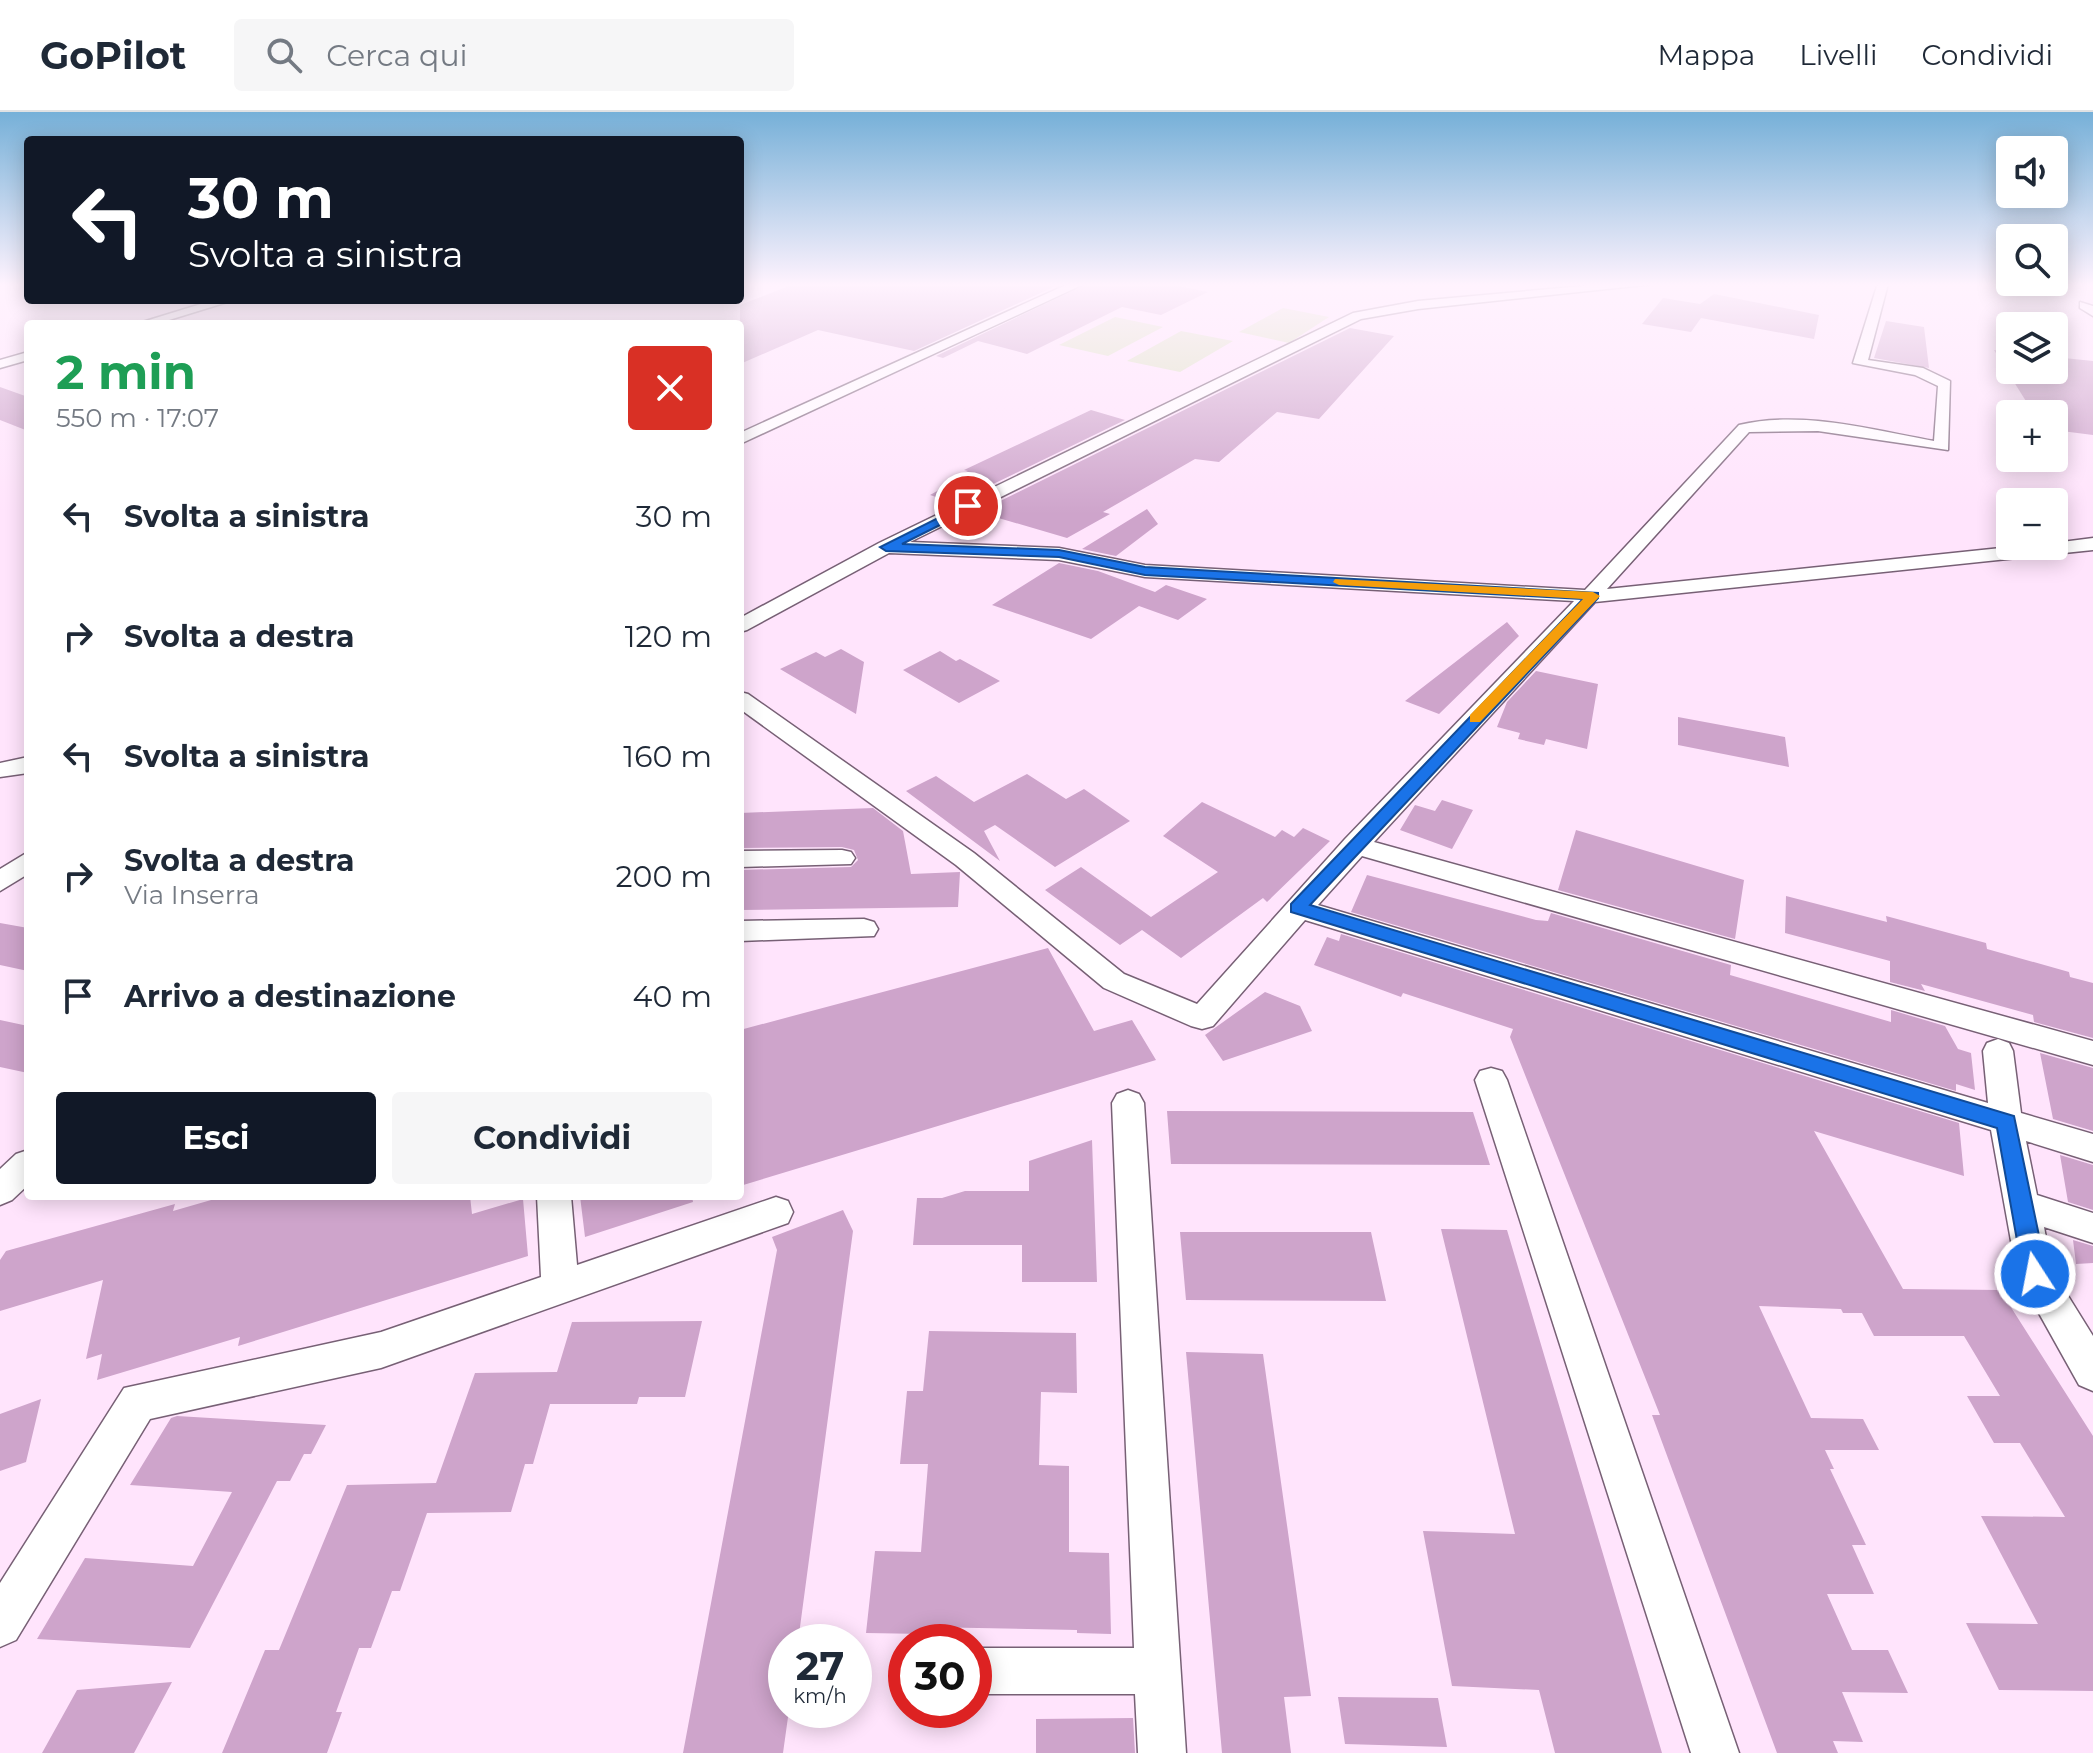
<!DOCTYPE html>
<html lang="it">
<meta charset="utf-8">
<style>
:root{--surface:#fff;--page:#f6f6f7;--text:#1f2937;--muted:#747a83;--line:#e0e1e3;--accent:#111827}
body{margin:0;font-family:Montserrat,sans-serif;background:var(--page);color:var(--text);height:100vh;display:flex;flex-direction:column;font-size:30px;white-space:nowrap}
*{box-sizing:border-box;margin:0}
p{font-size:26px;color:var(--muted)}
.icon{flex:none;width:44px;height:44px;fill:none;stroke:currentColor;stroke-width:2;stroke-linecap:round;stroke-linejoin:round}
.map{position:relative;flex:1;overflow:hidden}
.side{position:absolute;left:24px;top:208px;width:720px;height:880px;display:flex;flex-direction:column;background:var(--surface);border-radius:8px;box-shadow:0 4px 20px #0003}
.side>*{flex:none}
.top-card{position:absolute;left:24px;top:24px;width:720px;height:168px;border-radius:8px;box-shadow:0 4px 20px #0003;background:#111827;color:#fff;overflow:hidden}
.fabs{position:absolute;left:1996px;top:24px;display:grid;gap:16px}
.fabs a{display:grid;place-items:center;width:72px;height:72px;border-radius:8px;background:var(--surface);box-shadow:0 4px 20px #0003;font-size:40px}
.speed{position:absolute;left:768px;top:1512px;display:flex;gap:16px;font-size:40px;font-weight:700;text-align:center}
.speed>*{display:grid;place-content:center;width:104px;height:104px;border-radius:50%;background:var(--surface);box-shadow:0 4px 20px #0003;line-height:1}
.speed small{font-size:20px;font-weight:400}
.speed .limit{border:12px solid #d22;background:#fff;color:#111}
.pin{position:absolute;display:grid;place-items:center;width:68px;height:68px;color:#fff;margin:-34px;border:4px solid #fff;border-radius:50%;box-shadow:0 2px 8px #0007}
.me{position:absolute;width:88px;margin:-44px;rotate:349deg;stroke-linejoin:round;filter:drop-shadow(0 0 6px #0008)}
.turn{display:flex;align-items:center;gap:28px;height:168px;padding:0 32px;font-size:36px}
.turn .icon{width:104px;height:104px;stroke-width:2.5}
.turn b{display:block;font-size:56px;line-height:68px}
.round{display:grid;place-items:center;flex:none;width:84px;height:84px;border-radius:8px;background:var(--page)}
.head{display:flex;align-items:center;justify-content:space-between;height:136px;padding:0 32px}
h1{font-size:48px;font-weight:700;line-height:60px;color:#1e9e55}
.action{display:flex;gap:16px;margin-top:auto;padding:16px 32px}
.action a{flex:1;height:92px;border-radius:8px;background:var(--accent);color:#fff;font-size:32px;font-weight:700;line-height:92px;text-align:center}
.action a+a{background:var(--page);color:var(--text)}
ul{padding:0;list-style:none}
li{display:flex;align-items:center;gap:24px;height:120px;padding:0 32px}
li div{flex:1}
li b{display:block;font-size:30px}
li em{font-style:normal}
header{display:flex;align-items:center;gap:48px;box-sizing:border-box;height:112px;padding:0 40px;background:var(--surface);border-bottom:2px solid var(--line)}
header strong{font-size:38px}
nav{display:flex;gap:44px;margin-inline-start:auto;font-size:28px}
.search{width:560px;height:72px;background:var(--page);display:flex;align-items:center;gap:20px;box-sizing:border-box;padding:0 28px;border-radius:8px;color:var(--muted);font-size:30px}
.map>svg:first-child{display:block}
.green{fill:#dae1bd}
.building{fill:#cea4cb}
.lines{fill:none;stroke-linecap:round;stroke-linejoin:round}
.minor-casing{stroke:#776075;stroke-width:3}
.minor{fill:#fff;fill-rule:evenodd}
.route{fill:#1a73e8;stroke:#114b97;stroke-width:2}
.slow{fill:#f59e0b}
</style>
<header>
<strong>GoPilot</strong>
<div class="search"><svg class="icon" aria-label="search" viewBox="0 0 24 24"><circle cx="10" cy="10" r="6"/><path d="M15 15l6 6"/></svg>Cerca qui</div>
<nav><a>Mappa</a><a>Livelli</a><a>Condividi</a></nav>
</header>
<div class="map">
<svg width="2093" height="1641" viewBox="0 0 2093 1641">
<rect width="100%" height="100%" fill="#ffe4fc"/>
<path class="green" d="M 1283,196 L 1329,205 L 1289,231 L 1239,220 Z
M 1115,205 L 1163,215 L 1108,244 L 1059,233 Z
M 1181,219 L 1233,229 L 1180,260 L 1127,249 Z"/>
<path class="building" d="M 794,172 L 1060,172 L 914,239 L 818,218 L 740,252 L 740,193 Z
M 1087,172 L 1169,172 L 1208,180 L 1161,203 L 1122,195 L 1027,242 L 978,229 L 943,246 L 936,244 Z
M 1714,182 L 1819,203 L 1814,227 L 1701,206 L 1691,220 L 1642,212 L 1663,186 L 1700,192 Z
M 1886,209 L 1924,215 L 1929,256 L 1874,246 Z
M 1350,216 L 1394,224 L 1319,307 L 1277,300 L 1219,350 L 1195,347 L 1103,400 L 1110,402 L 1067,426 L 978,400 Z
M 1994,238 L 2010,240 L 2010,258 L 2054,258 L 2054,245 L 2093,249 L 2093,323 L 2054,318 L 2054,302 L 2034,302 Z
M 0,275 L 28,285 L 28,319 L 0,308 Z
M 1091,298 L 1125,308 L 954,391 L 930,383 L 957,368 L 953,367 L 968,359 L 964,358 Z
M 1147,397 L 1158,412 L 1116,444 L 1082,437 Z
M 1059,451 L 1098,459 L 1155,480 L 1166,473 L 1207,487 L 1178,508 L 1139,494 L 1091,527 L 992,493 Z
M 1507,510 L 1519,524 L 1439,602 L 1405,589 Z
M 841,537 L 864,550 L 856,602 L 780,557 L 816,540 L 825,545 Z
M 940,539 L 956,549 L 960,547 L 1000,569 L 959,591 L 903,558 Z
M 1536,559 L 1598,572 L 1587,637 L 1546,627 L 1544,633 L 1518,627 L 1520,621 L 1497,615 L 1507,590 Z
M 1678,605 L 1785,625 L 1789,655 L 1678,633 Z
M 1027,662 L 1066,687 L 1084,677 L 1130,709 L 1055,755 L 995,713 L 984,719 L 1000,749 L 906,679 L 936,664 L 974,690 Z
M 1442,688 L 1473,698 L 1452,737 L 1400,718 L 1415,693 L 1435,699 Z
M 1202,690 L 1275,725 L 1282,718 L 1294,725 L 1303,716 L 1330,729 L 1267,790 L 1263,786 L 1181,846 L 1142,818 L 1120,833 L 1045,778 L 1081,755 L 1151,805 L 1218,760 L 1163,724 Z
M 873,696 L 903,719 L 911,762 L 960,760 L 958,795 L 740,798 L 740,758 L 851,755 L 858,748 L 854,738 L 842,735 L 740,736 L 740,701 Z
M 1576,718 L 1744,768 L 1735,827 L 1558,778 Z
M 1367,763 L 1536,808 L 1548,809 L 1551,801 L 1731,853 L 1730,863 L 1891,910 L 1891,898 L 1945,914 L 1958,937 L 1971,941 L 1975,978 L 1956,972 L 1956,979 L 1351,800 Z
M 1786,784 L 1887,810 L 1886,804 L 1986,831 L 1987,837 L 2069,860 L 2070,865 L 2093,871 L 2093,926 L 2034,910 L 2033,903 L 1921,872 L 1925,879 L 1890,870 L 1890,849 L 1785,821 Z
M 0,811 L 28,816 L 28,859 L 0,853 Z
M 1341,822 L 1959,1011 L 1964,1064 L 1814,1019 L 1903,1177 L 2000,1178 L 2093,1324 L 2093,1579 L 1999,1578 L 1966,1511 L 2038,1512 L 1981,1404 L 2065,1405 L 2020,1331 L 1994,1331 L 1967,1284 L 2000,1284 L 1964,1224 L 1874,1224 L 1862,1201 L 1843,1201 L 1841,1197 L 1759,1194 L 1811,1306 L 1863,1307 L 1879,1338 L 1825,1338 L 1834,1357 L 1830,1357 L 1866,1433 L 1852,1433 L 1874,1482 L 1827,1482 L 1852,1538 L 1888,1538 L 1908,1581 L 1842,1580 L 1863,1630 L 1833,1629 L 1838,1641 L 1777,1641 L 1652,1303 L 1660,1303 L 1510,925 L 1513,917 L 1403,881 L 1401,885 L 1314,853 L 1327,825 L 1339,829 Z
M 1048,836 L 1094,919 L 1132,908 L 1156,948 L 740,1074 L 740,918 Z
M 1265,880 L 1300,894 L 1312,919 L 1223,949 L 1205,923 Z
M 0,908 L 28,914 L 28,961 L 0,955 Z
M 2040,941 L 2093,956 L 2093,1019 L 2053,1007 Z
M 1167,999 L 1473,1000 L 1490,1053 L 1171,1052 Z
M 1092,1028 L 1097,1170 L 1022,1170 L 1022,1133 L 913,1133 L 917,1086 L 942,1086 L 965,1079 L 1029,1079 L 1029,1049 Z
M 2060,1043 L 2093,1053 L 2093,1098 L 2068,1090 Z
M 225,1084 L 470,1084 L 472,1102 L 523,1087 L 528,1144 L 238,1234 L 240,1225 L 97,1268 L 102,1242 L 86,1247 L 103,1168 L 0,1199 L 0,1148 L 6,1139 L 175,1092 L 173,1099 Z
M 580,1084 L 692,1084 L 693,1090 L 585,1125 Z
M 843,1098 L 853,1119 L 798,1530 L 786,1530 L 786,1598 L 789,1598 L 783,1641 L 683,1641 L 777,1138 L 772,1125 Z
M 1441,1117 L 1507,1118 L 1662,1641 L 1555,1641 L 1539,1578 L 1452,1574 L 1423,1419 L 1515,1422 Z
M 1180,1120 L 1371,1120 L 1386,1189 L 1186,1188 Z
M 2073,1128 L 2093,1134 L 2093,1151 L 2076,1152 Z
M 702,1209 L 685,1285 L 639,1285 L 637,1292 L 550,1292 L 533,1352 L 525,1352 L 511,1400 L 427,1401 L 400,1479 L 392,1479 L 371,1536 L 359,1536 L 336,1600 L 342,1600 L 327,1641 L 222,1641 L 265,1538 L 279,1538 L 347,1373 L 436,1371 L 475,1261 L 557,1260 L 572,1210 Z
M 929,1219 L 1076,1221 L 1077,1281 L 1041,1280 L 1039,1353 L 1069,1354 L 1069,1440 L 1109,1441 L 1111,1522 L 1077,1521 L 1077,1518 L 925,1515 L 925,1522 L 866,1521 L 875,1439 L 921,1440 L 928,1352 L 900,1352 L 907,1279 L 923,1279 Z
M 1186,1240 L 1263,1242 L 1311,1584 L 1284,1585 L 1291,1641 L 1222,1641 Z
M 41,1287 L 26,1350 L 0,1359 L 0,1302 Z
M 177,1304 L 326,1313 L 311,1342 L 304,1342 L 290,1369 L 277,1369 L 190,1536 L 37,1527 L 85,1446 L 193,1454 L 232,1380 L 130,1373 L 171,1306 Z
M 172,1570 L 134,1641 L 42,1641 L 77,1578 Z
M 1338,1585 L 1438,1586 L 1447,1635 L 1345,1632 Z
M 1133,1606 L 1135,1641 L 1036,1641 L 1036,1607 Z"/>
<g class="lines">
<defs>
<path id="minor" d="M 1068,172 L 1084,172 L 740,332 L 740,321 Z
M 1605,172 L 1654,172 L 1418,197 L 1361,207 L 910,430 L 1059,436 L 1145,453 L 1585,478 L 1739,313 C 1802,298 1871,318 1934,329 L 1938,274 L 1915,263 L 1853,251 L 1877,174 L 1888,172 L 1868,248 L 1923,256 L 1950,269 L 1948,338 L 1818,319 L 1749,320 L 1607,477 L 2020,434 L 2054,434 L 2054,431 L 2093,426 L 2093,438 L 1595,490 L 1374,730 L 2093,929 L 2093,953 L 1362,744 L 1318,793 L 1988,991 L 1983,939 L 1987,931 L 1998,927 L 2009,931 L 2013,939 L 2021,1001 L 2093,1022 L 2093,1050 L 2026,1029 L 2037,1083 L 2093,1101 L 2093,1131 L 2044,1115 L 2052,1158 L 2093,1224 L 2093,1279 L 2079,1273 L 2017,1162 L 1991,1018 L 1305,808 L 1213,914 L 1202,917 L 1191,914 L 1104,876 L 956,753 L 740,597 L 740,580 L 748,582 L 974,741 L 1124,862 L 1197,892 L 1345,727 L 1574,489 L 1145,465 L 1059,448 L 889,441 L 747,518 L 740,520 L 740,506 L 879,431 L 1353,201 L 1418,189 Z
M 214,188 L 234,188 L 156,212 L 136,212 Z
M 2080,190 L 2093,194 L 2093,204 L 2080,196 Z
M 28,240 L 28,248 L 0,256 L 0,248 Z
M 28,645 L 28,661 L 0,665 L 0,651 Z
M 842,738 L 851,740 L 855,746 L 851,752 L 740,755 L 740,739 Z
M 28,740 L 28,762 L 0,779 L 0,757 Z
M 864,807 L 874,810 L 878,817 L 874,824 L 740,829 L 740,809 Z
M 1491,956 L 1502,959 L 1507,968 L 1739,1641 L 1691,1641 L 1475,968 L 1480,959 Z
M 1128,978 L 1139,982 L 1144,991 L 1186,1641 L 1138,1641 L 1135,1582 L 974,1582 L 974,1536 L 1134,1536 L 1112,991 L 1117,982 Z
M 28,1038 L 28,1073 L 12,1088 L 0,1093 L 0,1057 L 16,1042 Z
M 537,1084 L 571,1084 L 577,1153 L 776,1085 L 788,1089 L 793,1100 L 788,1111 L 381,1256 L 150,1307 L 16,1528 L 0,1535 L 0,1471 L 124,1276 L 381,1220 L 541,1165 Z"/>
</defs>
<use href="#minor" class="minor-casing"/>
<use href="#minor" class="minor"/>
</g>
<linearGradient id="sky" x2="0" y2="1"><stop stop-color="#76b0d8"/><stop offset="0.43" stop-color="#fff3fe"/><stop offset="1" stop-color="#fff3fe" stop-opacity="0"/></linearGradient>
<rect width="2093" height="402" fill="url(#sky)"/>
<path class="route" d="M 968,391 L 972,397 L 902,432 L 1059,438 L 1145,455 L 1598,481 L 1598,486 L 1310,793 L 2014,1004 L 2047,1162 L 2044,1169 L 2035,1173 L 2027,1169 L 2023,1162 L 1997,1016 L 1291,800 L 1291,792 L 1583,487 L 1145,463 L 1059,445 L 886,439 L 880,435 Z"/>
<path class="slow" d="M 1335,467 L 1593,480 L 1600,484 L 1480,610 L 1470,610 L 1470,603 L 1583,487 L 1339,473 L 1333,470 Z"/>
</svg>
<div class="fabs">
<a><svg class="icon" aria-label="sound" viewBox="0 0 24 24"><path d="M4 9h4l5-4v14l-5-4H4zM17 9q2 3 0 6"/></svg></a>
<a><svg class="icon" aria-label="search" viewBox="0 0 24 24"><circle cx="10" cy="10" r="6"/><path d="M15 15l6 6"/></svg></a>
<a><svg class="icon" aria-label="layers" viewBox="0 0 24 24"><path d="M12 4l9 5-9 5-9-5zM3 14l9 5 9-5"/></svg></a>
<a>+</a>
<a>−</a>
</div>
<div class="speed"><div>27<small>km/h</small></div><div class="limit">30</div></div>
<div class="pin" style="left:968px;top:394px;background:#d93025"><svg class="icon" aria-label="arrive" viewBox="0 0 24 24"><path d="M6 21V4h12l-3 4 3 4H6"/></svg></div>
<svg class="me" style="left:2035px;top:1162px" viewBox="-20 -20 40 40"><circle r="17" fill="#1a73e8" stroke="#fff" stroke-width="3"/><path d="M0-11L8 9 0 5-8 9z" fill="#fff"/></svg>
<div class="top-card">
<div class="turn"><svg class="icon" aria-label="left" viewBox="0 0 24 24"><path d="M17 20v-9H6M10 6l-5 5 5 5"/></svg><div><b>30 m</b>Svolta a sinistra</div></div>
</div>
<section class="side">
<div class="head"><div><h1>2 min</h1><p>550 m · 17:07</p></div><a class="round" style="background:#d93025;color:#fff"><svg class="icon" aria-label="close" viewBox="0 0 24 24"><path d="M6 6l12 12M18 6L6 18"/></svg></a></div>
<ul>
<li><svg class="icon" aria-label="left" viewBox="0 0 24 24"><path d="M17 20v-9H6M10 6l-5 5 5 5"/></svg><div><b>Svolta a sinistra</b></div><em>30 m</em></li>
<li><svg class="icon" aria-label="right" viewBox="0 0 24 24"><path d="M7 20v-9h11M14 6l5 5-5 5"/></svg><div><b>Svolta a destra</b></div><em>120 m</em></li>
<li><svg class="icon" aria-label="left" viewBox="0 0 24 24"><path d="M17 20v-9H6M10 6l-5 5 5 5"/></svg><div><b>Svolta a sinistra</b></div><em>160 m</em></li>
<li><svg class="icon" aria-label="right" viewBox="0 0 24 24"><path d="M7 20v-9h11M14 6l5 5-5 5"/></svg><div><b>Svolta a destra</b><p>Via Inserra</p></div><em>200 m</em></li>
<li><svg class="icon" aria-label="arrive" viewBox="0 0 24 24"><path d="M6 21V4h12l-3 4 3 4H6"/></svg><div><b>Arrivo a destinazione</b></div><em>40 m</em></li>
</ul>
<div class="action"><a>Esci</a><a>Condividi</a></div>
</section>
</div>
